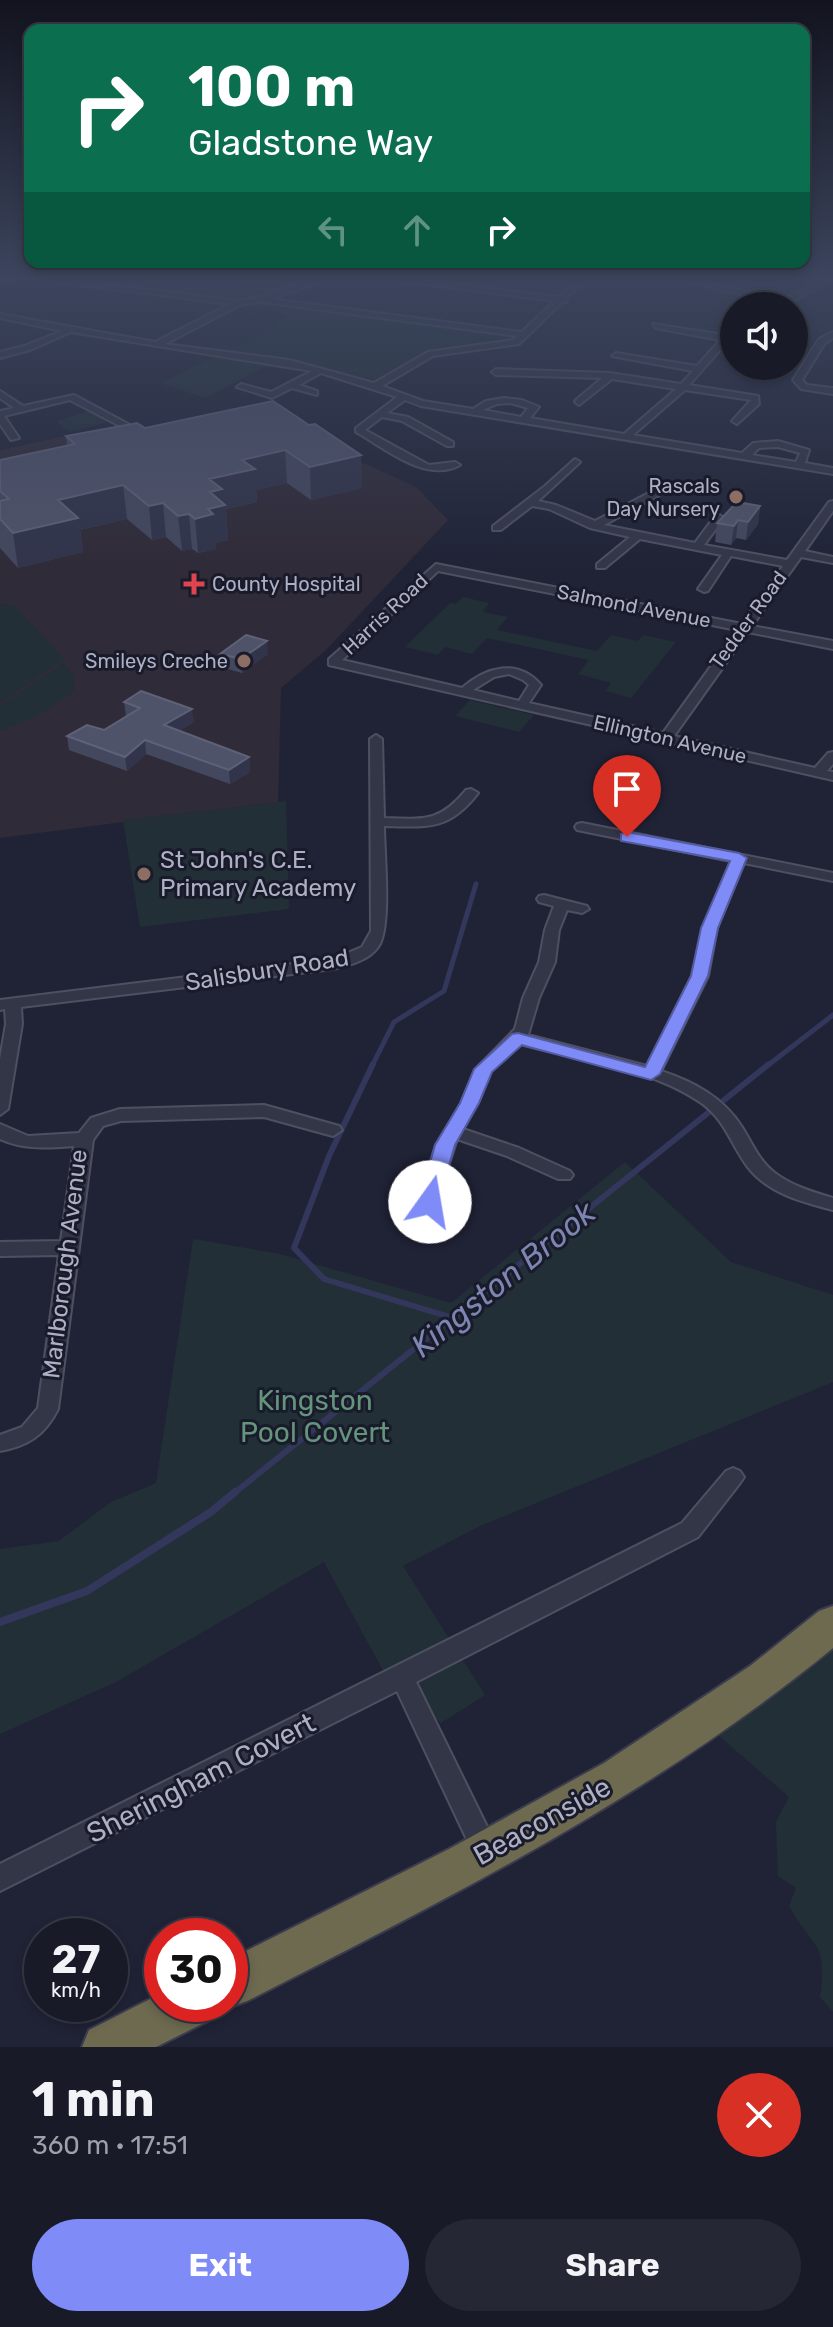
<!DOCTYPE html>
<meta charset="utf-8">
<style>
:root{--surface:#181a28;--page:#252734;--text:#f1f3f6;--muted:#9fa1a8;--line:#363845;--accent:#7f8cf7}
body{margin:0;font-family:Rubik,sans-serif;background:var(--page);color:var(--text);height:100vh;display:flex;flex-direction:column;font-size:30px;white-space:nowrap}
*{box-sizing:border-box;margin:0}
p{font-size:26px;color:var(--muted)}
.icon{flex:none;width:44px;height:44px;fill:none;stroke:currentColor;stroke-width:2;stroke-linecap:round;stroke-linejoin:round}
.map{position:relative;height:2047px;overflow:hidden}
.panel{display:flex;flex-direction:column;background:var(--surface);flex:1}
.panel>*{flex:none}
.guide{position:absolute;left:24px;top:24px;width:786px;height:244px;border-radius:16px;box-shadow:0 4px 12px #0003,0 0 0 2px var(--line);background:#0b6e4f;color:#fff;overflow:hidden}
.fabs{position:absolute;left:720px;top:292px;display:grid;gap:16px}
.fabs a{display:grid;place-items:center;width:88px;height:88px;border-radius:50%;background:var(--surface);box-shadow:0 4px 12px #0003,0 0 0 2px var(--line);font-size:40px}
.speed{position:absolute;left:24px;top:1918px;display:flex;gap:16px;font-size:40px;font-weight:700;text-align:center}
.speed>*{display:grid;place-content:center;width:104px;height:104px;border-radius:50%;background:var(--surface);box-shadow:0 4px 12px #0003,0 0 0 2px var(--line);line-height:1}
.speed small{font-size:20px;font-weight:400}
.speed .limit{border:12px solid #d22;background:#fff;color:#111}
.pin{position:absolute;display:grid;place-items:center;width:68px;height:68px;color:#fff;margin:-82px -34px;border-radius:50% 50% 50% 0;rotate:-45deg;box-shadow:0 0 8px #0007}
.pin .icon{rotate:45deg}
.me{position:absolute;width:88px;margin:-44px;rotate:13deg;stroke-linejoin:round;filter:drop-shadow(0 0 6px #0008)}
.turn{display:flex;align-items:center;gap:28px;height:168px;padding:0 32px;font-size:36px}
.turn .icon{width:104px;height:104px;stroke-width:2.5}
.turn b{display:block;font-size:56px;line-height:68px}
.lanes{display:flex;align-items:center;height:76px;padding:0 32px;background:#0003;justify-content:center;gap:40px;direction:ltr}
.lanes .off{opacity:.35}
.round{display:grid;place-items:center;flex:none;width:84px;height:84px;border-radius:42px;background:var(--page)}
.overview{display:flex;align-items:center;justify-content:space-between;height:136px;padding:0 32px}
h1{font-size:48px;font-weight:700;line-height:60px}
.cta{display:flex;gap:16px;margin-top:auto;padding:16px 32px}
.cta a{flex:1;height:92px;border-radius:48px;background:var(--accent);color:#fff;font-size:32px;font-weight:700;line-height:92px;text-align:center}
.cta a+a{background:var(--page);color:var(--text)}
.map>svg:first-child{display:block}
.medical{fill:#302b38}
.green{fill:#222f37}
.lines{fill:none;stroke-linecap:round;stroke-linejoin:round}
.stream-far2{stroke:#32375b;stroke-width:5}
.stream-far1{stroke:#32375b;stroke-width:6}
.stream{stroke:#32375b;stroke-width:8}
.street-casing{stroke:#4e5062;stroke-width:4}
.highway-casing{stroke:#3b3d4e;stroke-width:4}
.street{fill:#333647;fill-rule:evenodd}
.highway{fill:#6d6a50;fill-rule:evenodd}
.wall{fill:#44485f}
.shaded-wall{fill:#31344a}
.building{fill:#4f536a;stroke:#5e6178;stroke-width:2}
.route{fill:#7f8cf7;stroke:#535ba1;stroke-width:2}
.education-dot{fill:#8d6e63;stroke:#191b2b;stroke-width:3}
.health-dot{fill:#e0444e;stroke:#191b2b;stroke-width:3}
.labels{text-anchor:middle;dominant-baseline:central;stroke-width:6;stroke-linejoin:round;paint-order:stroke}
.far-poi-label{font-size:20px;fill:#adafc4;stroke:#191b2b;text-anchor:end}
.far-street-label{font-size:20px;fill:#adafc4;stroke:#191b2b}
.poi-label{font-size:24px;fill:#adafc4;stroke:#191b2b;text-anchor:start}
.street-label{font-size:24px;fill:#adafc4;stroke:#191b2b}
.near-park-label{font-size:28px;fill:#65947d;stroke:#191b2b}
.near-street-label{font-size:28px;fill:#adafc4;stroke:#191b2b}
.near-water-label{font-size:32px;font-style:italic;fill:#7d85b1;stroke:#191b2b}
</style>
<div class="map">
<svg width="833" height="2047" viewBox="0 0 833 2047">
<rect width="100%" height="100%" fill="#202336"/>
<path class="medical" d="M 273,422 L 416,487 L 448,520 L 327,649 L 281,688 L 278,802 L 0,838 L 0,450 L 84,432 L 97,450 Z"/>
<path class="green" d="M 70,280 L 312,280 L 249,301 L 154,290 L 157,287 Z
M 296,307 L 513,334 L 519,335 L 509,341 L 422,354 L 376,380 L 287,360 L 214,350 L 224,345 L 239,347 L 292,315 L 279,312 Z
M 214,357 L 270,364 L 205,398 L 160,383 Z
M 92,410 L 113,421 L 69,432 L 56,421 Z
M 463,597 L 489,603 L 483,612 L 508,617 L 497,630 L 597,651 L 611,635 L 638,641 L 643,635 L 676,642 L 631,698 L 606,691 L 611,683 L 578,674 L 589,660 L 487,638 L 472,654 L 445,647 L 438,655 L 405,647 L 450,603 L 456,604 Z
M 0,604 L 15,606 L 64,659 L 0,703 Z
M 63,663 L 75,677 L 74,691 L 41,714 L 0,731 L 0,706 Z
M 470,700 L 534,715 L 519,732 L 455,716 Z
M 286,801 L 289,909 L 140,927 L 123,820 Z
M 625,1162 L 731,1262 L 833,1295 L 833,1382 L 480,1526 L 403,1566 L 485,1695 L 441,1723 L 386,1676 L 324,1562 L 116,1682 L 0,1734 L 0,1549 L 59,1541 L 111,1502 L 156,1483 L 193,1239 L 280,1254 L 451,1303 Z
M 833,1637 L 833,2011 L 832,2011 L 820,1997 C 828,1939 813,1950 789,1906 L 796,1888 L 778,1876 L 776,1822 L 789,1797 L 709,1727 Z"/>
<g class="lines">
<path class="stream-far2" d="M 372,1066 L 394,1022 L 444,991 L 476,884
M 767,1066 L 833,1015"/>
<path class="stream-far1" d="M 373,1064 L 329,1156 L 294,1248 L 324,1279 L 450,1317
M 233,1494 L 769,1064"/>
<path class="stream" d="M 0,1622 L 87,1591 L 211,1512 L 235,1492"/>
<defs>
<path id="street" d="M 0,280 L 15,280 L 0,284 Z
M 43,280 L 70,280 L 240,301 C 268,297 296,280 325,280 L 272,299 L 522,332 L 554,301 L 391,280 L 418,280 L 559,297 L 576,280 L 585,280 L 566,298 L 567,302 L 562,302 L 519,344 L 433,356 L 382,386 L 423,401 L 473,409 L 486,401 L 504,398 L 522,400 L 539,407 L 530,418 L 624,434 L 676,389 L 612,379 L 579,405 L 575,402 L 576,400 L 602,378 L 496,375 L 492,372 L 496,369 L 610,373 L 681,384 L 693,371 L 612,356 L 616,353 L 697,366 L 720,340 L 656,328 L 653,324 L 724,335 L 734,327 L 734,334 L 689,385 L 758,396 L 759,404 L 737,424 L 732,421 L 751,400 L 685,390 L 633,435 L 742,453 L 753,443 L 778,441 L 809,450 L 805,463 L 833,468 L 833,474 L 421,406 L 405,400 L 387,413 L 408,417 L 453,442 L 453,446 L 447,446 L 402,421 L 382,417 L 365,430 L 429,465 L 455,462 L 460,465 C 426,484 385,448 356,432 L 356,428 L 397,397 L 321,373 L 299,385 L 317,391 L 317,395 L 292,388 L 272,398 L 237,387 L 241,384 L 271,392 L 312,371 L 71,332 L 30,350 L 0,358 L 0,352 L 24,346 L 62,331 L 0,318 L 0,314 L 155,342 L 230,304 ZM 261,302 L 517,336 L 513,340 L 428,352 L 374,383 L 289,360 L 165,344 L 240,305 ZM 511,403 L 528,408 L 521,417 L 483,410 L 497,404 ZM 778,447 L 800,453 L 796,462 L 752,455 L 759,448 Z
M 682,280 L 698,280 L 783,300 L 821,280 L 832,280 L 783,306 L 773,306 L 777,303 Z
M 833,332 L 833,338 L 825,343 L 802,380 L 807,385 L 833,388 L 833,394 L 801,389 L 793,380 L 819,339 Z
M 0,391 L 23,406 L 74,395 L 128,424 L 120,426 L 70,400 L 4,416 L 19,438 L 11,440 L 0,424 L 0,411 L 14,408 L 0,398 Z
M 575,459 L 580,462 L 578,464 L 538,501 L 556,505 L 595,521 L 668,483 L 673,486 L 672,488 L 604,525 L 695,543 L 715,516 L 719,515 L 724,518 L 704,545 L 787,560 L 829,502 L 833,501 L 833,511 L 805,551 L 833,557 L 833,563 L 801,557 L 752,626 L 833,641 L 833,649 L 748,632 L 674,736 L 815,768 L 828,753 L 833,752 L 833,764 L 827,771 L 833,772 L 833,780 L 329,665 L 329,659 L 436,564 L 742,624 L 783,566 L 731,556 L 708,591 L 704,592 L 698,589 L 722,555 L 640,539 L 605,568 L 597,568 L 597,564 L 630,537 L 590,528 L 549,509 L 532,506 L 501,530 L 493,530 L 493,526 L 545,486 ZM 438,571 L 737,630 L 663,733 L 529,703 L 541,685 C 518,658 486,667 462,688 L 342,660 ZM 509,674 L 523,680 L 529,685 L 519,701 L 473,690 L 494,677 Z
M 376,735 L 382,739 L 384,818 C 423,819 439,823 466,790 L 471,789 L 478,793 C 449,831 427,827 384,826 C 384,852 392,929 378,947 C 368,961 349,965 333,969 L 21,1007 L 22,1024 L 8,1109 L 0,1115 L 0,1059 L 6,1024 L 5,1009 L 0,1010 L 0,1000 L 333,959 L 362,947 L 371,931 L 370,739 Z
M 582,823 L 833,873 L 833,881 L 744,863 L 717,928 L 708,976 L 661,1071 C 694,1082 723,1097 742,1127 C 752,1143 759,1161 775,1173 C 792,1186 813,1192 833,1198 L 833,1210 C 802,1202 767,1193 747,1166 C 731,1144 724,1118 700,1102 C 648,1067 579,1060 520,1044 L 491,1071 L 478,1103 L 463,1129 L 519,1148 L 570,1171 L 573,1175 L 570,1179 L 558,1179 L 507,1156 L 457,1139 L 429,1226 L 426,1231 L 414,1231 L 411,1226 L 436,1145 L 462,1103 L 476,1069 L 515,1029 L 523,998 L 539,962 L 545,930 L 554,906 L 539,902 L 537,899 L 539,896 L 544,895 L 587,906 L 589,909 L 582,913 L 567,910 L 559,930 L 555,962 L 539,998 L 528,1035 L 647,1066 L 692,976 L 703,928 L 731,861 L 577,830 L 575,827 L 577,824 Z
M 264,1105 L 339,1126 L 342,1130 L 333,1136 L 264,1117 L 121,1121 L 103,1126 L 93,1140 L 58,1409 C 45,1435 28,1446 0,1451 L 0,1435 L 22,1427 L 38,1408 L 59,1255 L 0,1256 L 0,1242 L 61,1241 L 74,1146 C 49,1148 24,1150 0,1139 L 0,1124 L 28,1136 L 79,1133 L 91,1118 L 120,1109 Z
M 733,1468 L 740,1471 L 744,1477 L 740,1483 L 698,1537 L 416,1682 L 495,1843 L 499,1852 L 495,1861 L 486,1865 L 477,1861 L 397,1691 L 0,1891 L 0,1864 L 682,1523 L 726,1471 Z"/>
<path id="highway" d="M 833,1606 L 833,1648 C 655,1794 452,1897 247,2001 L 230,2007 L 222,2004 L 230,2004 L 230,1959 L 449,1849 L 604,1763 L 750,1666 L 819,1611 Z
M 162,1993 L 162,2004 L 215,2004 L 208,2021 L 156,2047 L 82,2047 L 89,2030 Z"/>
</defs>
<use href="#street" class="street-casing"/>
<use href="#highway" class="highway-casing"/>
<use href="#street" class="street"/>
<use href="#highway" class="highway"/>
</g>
<path class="wall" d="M 273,401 L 362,488 L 311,500 L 287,483 L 256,490 L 257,502 L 226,509 L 228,540 L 215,543 L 216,549 L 198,553 L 192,549 L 182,551 L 166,537 L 152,540 L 127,519 L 80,530 L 83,552 L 18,568 L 0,548 L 0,460 L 67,446 L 66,436 L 145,428 Z
M 760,506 L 758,524 L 746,540 L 736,538 L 731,545 L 715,542 L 717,523 Z
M 220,654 L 268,654 L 242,673 L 221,667 Z
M 124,702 L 194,722 L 179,731 L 249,757 L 250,772 L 230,784 L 146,754 L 127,771 L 69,750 L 67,736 L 104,730 L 126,716 Z"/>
<path class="shaded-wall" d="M 285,450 L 287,483 L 256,490 L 257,502 L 226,509 L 228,540 L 215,543 L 216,549 L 198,553 L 195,519 L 209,479 L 242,460 Z
M 361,455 L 362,488 L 311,500 L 310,467 Z
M 123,485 L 127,519 L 80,530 L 83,552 L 18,568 L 13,533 L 58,500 Z
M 163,503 L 166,537 L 152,540 L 149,506 Z
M 760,506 L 758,524 L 746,540 L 748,522 Z
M 189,514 L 192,549 L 182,551 L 178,516 Z
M 738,520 L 736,538 L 731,545 L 734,526 Z
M 267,641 L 268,654 L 242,673 L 241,659 Z
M 192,709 L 194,722 L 166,739 L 164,725 Z
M 145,740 L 146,754 L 127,771 L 125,757 Z
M 249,757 L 250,772 L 230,784 L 229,770 Z"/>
<path class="building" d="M 273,401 L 309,425 L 315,424 L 361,455 L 310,467 L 285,450 L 242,460 L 255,469 L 209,479 L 222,489 L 210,492 L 225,505 L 208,509 L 213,514 L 195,519 L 189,514 L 178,516 L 163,503 L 149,506 L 123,485 L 58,500 L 78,518 L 13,533 L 0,519 L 0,501 L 9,499 L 0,491 L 0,460 L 75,444 L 66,436 L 137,423 L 145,428 Z
M 737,502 L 760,506 L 748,522 L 738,520 L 734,526 L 717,523 Z
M 246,635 L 267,641 L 241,659 L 220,654 Z
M 141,691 L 192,709 L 164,725 L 249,757 L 229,770 L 145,740 L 125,757 L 67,736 L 87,725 L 104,730 L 140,708 L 124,702 Z"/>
<linearGradient id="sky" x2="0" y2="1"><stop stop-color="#12131e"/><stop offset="0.49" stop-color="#3c455d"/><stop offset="1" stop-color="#3c455d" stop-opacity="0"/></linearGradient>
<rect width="833" height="567" fill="url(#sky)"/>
<path class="route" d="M 627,832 L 739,853 L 747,858 L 718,928 L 708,976 L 660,1074 L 651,1080 L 522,1045 L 492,1072 L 479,1103 L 455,1145 L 437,1207 L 422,1207 L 419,1202 L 435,1145 L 460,1103 L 474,1069 L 512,1034 L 518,1033 L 645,1067 L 691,976 L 701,928 L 730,861 L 621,841 L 621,834 Z"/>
<g class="education-dot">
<circle cx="736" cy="497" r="8"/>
<circle cx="244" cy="661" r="8"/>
<circle cx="144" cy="874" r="8"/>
</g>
<path class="health-dot" d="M190 572h8v8h8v8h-8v8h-8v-8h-8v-8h8z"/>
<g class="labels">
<g class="far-poi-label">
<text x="720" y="486">Rascals<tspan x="720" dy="23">Day Nursery</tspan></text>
<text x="212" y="584" text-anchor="start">County Hospital</text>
<text x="228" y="661">Smileys Creche</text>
</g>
<g class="far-street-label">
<text transform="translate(634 606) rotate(11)">Salmond Avenue</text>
<text transform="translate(385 614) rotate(-43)">Harris Road</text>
<text transform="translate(748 620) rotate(-54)">Tedder Road</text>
<text transform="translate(670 739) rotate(13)">Ellington Avenue</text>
</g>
<g class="poi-label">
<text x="160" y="860">St John's C.E.<tspan x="160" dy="28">Primary Academy</tspan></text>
</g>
<g class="street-label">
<text transform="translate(267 970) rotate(-9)">Salisbury Road</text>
<text transform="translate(65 1264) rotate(-83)">Marlborough Avenue</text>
</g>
<g class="near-park-label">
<text x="315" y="1400">Kingston<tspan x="315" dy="32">Pool Covert</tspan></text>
</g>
<g class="near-street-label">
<text transform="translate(201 1778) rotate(-27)">Sheringham Covert</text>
<text transform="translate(542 1821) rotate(-29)">Beaconside</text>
</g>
<g class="near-water-label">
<text transform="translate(503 1279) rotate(-39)">Kingston Brook</text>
</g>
</g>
</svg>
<div class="fabs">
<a><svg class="icon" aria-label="sound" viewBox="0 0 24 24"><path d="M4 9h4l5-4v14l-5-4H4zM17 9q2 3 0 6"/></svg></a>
</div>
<div class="speed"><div>27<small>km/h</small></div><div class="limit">30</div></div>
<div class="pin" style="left:627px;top:837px;background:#d93025"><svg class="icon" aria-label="arrive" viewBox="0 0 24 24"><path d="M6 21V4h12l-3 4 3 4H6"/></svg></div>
<svg class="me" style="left:430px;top:1202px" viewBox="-20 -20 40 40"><circle r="19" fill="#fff"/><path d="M0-13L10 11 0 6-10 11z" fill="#7f8cf7"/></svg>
<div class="guide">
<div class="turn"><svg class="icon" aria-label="right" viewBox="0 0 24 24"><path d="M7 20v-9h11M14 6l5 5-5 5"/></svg><div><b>100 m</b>Gladstone Way</div></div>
<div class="lanes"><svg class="icon off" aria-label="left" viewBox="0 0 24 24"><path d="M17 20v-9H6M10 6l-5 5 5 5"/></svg><svg class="icon off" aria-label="ahead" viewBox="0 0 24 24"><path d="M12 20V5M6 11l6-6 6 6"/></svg><svg class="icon" aria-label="right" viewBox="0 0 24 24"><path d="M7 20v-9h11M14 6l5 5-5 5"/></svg></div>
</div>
</div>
<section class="panel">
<div class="overview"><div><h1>1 min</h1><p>360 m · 17:51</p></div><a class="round" style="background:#d93025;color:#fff"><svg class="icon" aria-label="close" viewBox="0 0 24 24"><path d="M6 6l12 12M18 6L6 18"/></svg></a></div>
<div class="cta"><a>Exit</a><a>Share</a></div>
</section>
